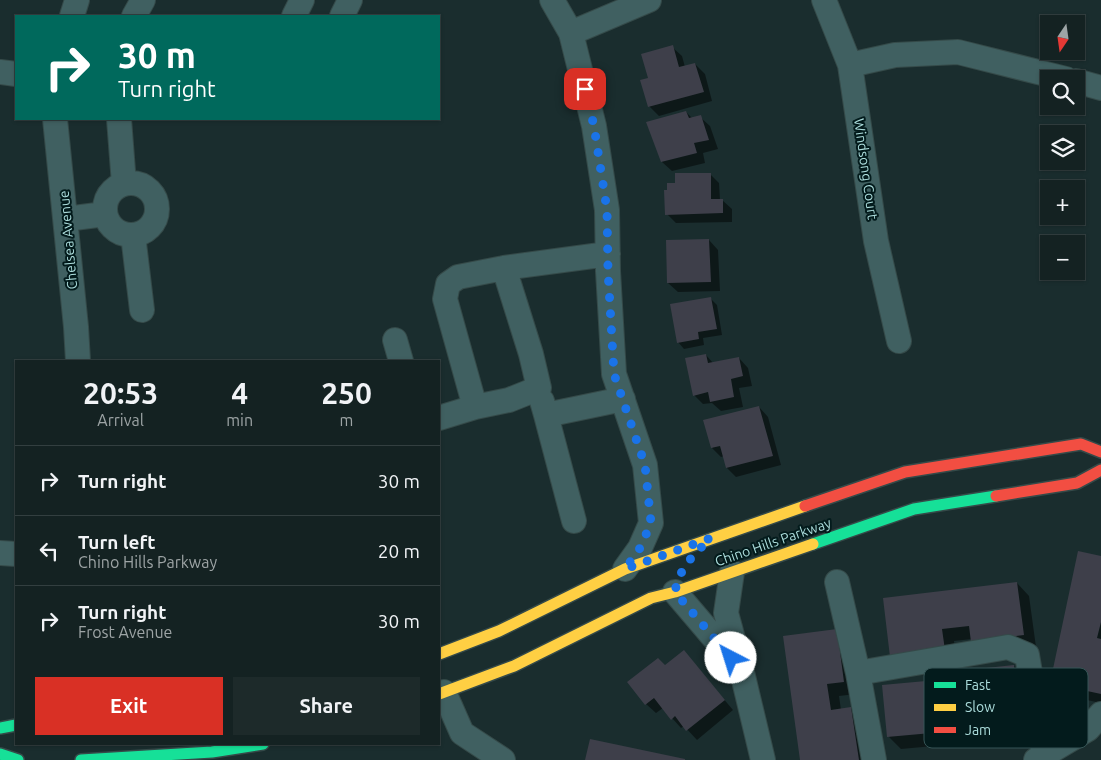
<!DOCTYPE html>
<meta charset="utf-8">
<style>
:root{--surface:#142222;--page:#1d2a2a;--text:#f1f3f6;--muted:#9da4a5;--line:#333f40;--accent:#d93025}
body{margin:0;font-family:Ubuntu,sans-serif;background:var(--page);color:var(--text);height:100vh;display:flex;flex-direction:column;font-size:19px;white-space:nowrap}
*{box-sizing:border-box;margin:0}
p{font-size:16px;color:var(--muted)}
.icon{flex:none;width:28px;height:28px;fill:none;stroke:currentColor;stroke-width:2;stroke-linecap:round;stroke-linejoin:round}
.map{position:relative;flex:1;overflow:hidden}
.panel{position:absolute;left:15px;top:360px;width:425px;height:385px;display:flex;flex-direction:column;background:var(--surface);border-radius:0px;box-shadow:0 1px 4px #0004,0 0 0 1px var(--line)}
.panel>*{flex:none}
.hud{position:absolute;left:15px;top:15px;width:425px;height:105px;border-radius:0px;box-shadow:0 1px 4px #0004,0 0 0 1px var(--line);background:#00695c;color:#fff;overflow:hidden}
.needle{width:32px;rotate:193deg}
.tools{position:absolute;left:1040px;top:15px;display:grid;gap:10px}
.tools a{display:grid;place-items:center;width:45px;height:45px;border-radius:0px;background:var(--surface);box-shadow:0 1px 4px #0004,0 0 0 1px var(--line);font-size:25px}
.pin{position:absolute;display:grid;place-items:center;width:42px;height:42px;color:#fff;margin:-21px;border-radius:10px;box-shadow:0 2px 8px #0006}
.me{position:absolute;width:55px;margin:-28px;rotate:320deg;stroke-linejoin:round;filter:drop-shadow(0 0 4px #0008)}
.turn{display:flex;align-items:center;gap:18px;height:105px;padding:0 20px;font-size:22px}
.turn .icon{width:65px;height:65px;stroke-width:2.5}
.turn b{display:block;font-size:35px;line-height:42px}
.eta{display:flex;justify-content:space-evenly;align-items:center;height:85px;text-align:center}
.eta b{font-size:30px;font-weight:700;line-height:35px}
.button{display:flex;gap:10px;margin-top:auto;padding:10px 20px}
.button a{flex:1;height:58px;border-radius:0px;background:var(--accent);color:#fff;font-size:20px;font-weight:700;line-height:58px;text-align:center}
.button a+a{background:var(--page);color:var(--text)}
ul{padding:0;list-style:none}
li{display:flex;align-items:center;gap:15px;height:70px;padding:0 20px;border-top:1px solid var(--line)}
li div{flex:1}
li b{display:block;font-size:19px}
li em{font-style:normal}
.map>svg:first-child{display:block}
.shadow{fill:#0007}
.building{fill:#3e3f4a}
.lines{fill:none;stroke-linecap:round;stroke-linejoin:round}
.street-casing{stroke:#354a49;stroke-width:26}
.fast-casing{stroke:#354a49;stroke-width:14}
.slow-casing{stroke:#354a49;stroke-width:14}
.jam-casing{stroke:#354a49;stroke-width:14}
.street{stroke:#406061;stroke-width:24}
.fast{stroke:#16e098;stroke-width:11}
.slow{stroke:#ffcf43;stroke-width:11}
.jam{stroke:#f24e42;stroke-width:11}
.route{stroke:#1a73e8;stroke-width:9;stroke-dasharray:0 16.2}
.labels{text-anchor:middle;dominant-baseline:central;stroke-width:4;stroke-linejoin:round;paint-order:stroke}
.street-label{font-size:14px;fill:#acdddc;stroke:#031b1c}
.key{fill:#031b1c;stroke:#365556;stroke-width:1}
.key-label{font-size:14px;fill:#acdddc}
</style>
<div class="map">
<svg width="1101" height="760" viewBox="0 0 1101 760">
<rect width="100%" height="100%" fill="#1a2d2e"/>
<path class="shadow" d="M 672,47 L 682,56 L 685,67 L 695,64 L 705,74 L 712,101 L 659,116 L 649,106 Z
M 686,112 L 692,118 L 700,117 L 710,126 L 718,149 L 703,153 L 705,163 L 672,171 L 662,162 L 648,123 Z
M 710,174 L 719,183 L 720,200 L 722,200 L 732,209 L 732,222 L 676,223 L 667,214 L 676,184 Z
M 709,240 L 718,250 L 720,291 L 678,292 L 668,283 Z
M 711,299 L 717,305 L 722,335 L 703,338 L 704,345 L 684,349 L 678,342 Z
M 706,355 L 713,363 L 739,358 L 748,368 L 752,386 L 739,388 L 743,407 L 721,411 L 712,403 L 703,404 L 694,395 Z
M 759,407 L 768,417 L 781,465 L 736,477 L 727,468 L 724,456 L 721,457 L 712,448 Z
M 1101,558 L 1101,703 L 1063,695 L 1051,683 Z
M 1017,583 L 1029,596 L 1036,647 L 972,639 L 954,641 L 957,662 L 891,656 Z
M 784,637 L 849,643 L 856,694 L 839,696 L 841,710 L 851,708 L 863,721 L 869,760 L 801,760 Z
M 684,652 L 733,710 L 697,740 L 684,726 L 681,728 L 663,708 L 656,713 L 646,704 L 665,667 Z
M 1014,666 L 1026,679 L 1032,737 L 901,749 L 889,737 L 926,682 L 938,696 L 971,693 Z"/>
<path class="building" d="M 673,45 L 679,67 L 695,63 L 704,92 L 648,107 L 640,80 L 648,78 L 641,54 Z
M 686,111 L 689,118 L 701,115 L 709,140 L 694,143 L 697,153 L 661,162 L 646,122 Z
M 675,173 L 711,173 L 711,199 L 723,199 L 723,213 L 665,215 L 664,190 L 667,190 L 667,183 L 675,183 Z
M 709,239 L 711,282 L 667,283 L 666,240 Z
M 711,297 L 717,329 L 698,332 L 699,339 L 677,343 L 670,304 Z
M 706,354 L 708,363 L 739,357 L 743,376 L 731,379 L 734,397 L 710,402 L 708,392 L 693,396 L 685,358 Z
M 759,406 L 773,456 L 726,468 L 720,446 L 711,448 L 703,420 Z
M 1078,551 L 1101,556 L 1101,622 L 1097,638 L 1101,639 L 1101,694 L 1050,683 Z
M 1017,582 L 1024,635 L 971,642 L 969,626 L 942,629 L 945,650 L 890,657 L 883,598 Z
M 837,629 L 844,682 L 827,684 L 831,710 L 851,707 L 859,760 L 800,760 L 783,636 Z
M 684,650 L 725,700 L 686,731 L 675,716 L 671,720 L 654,698 L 645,705 L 627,682 L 658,658 L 665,665 Z
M 1014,665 L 1020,725 L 887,737 L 882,685 L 926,681 L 928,696 L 970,692 L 967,670 Z
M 590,739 L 685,759 L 685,760 L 585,760 Z"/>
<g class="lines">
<defs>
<path id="street" d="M 552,0 L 571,33 L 594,126 L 607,210 L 608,271 L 614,374 L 645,465 L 651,523 L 640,548 L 625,569
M 824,0 L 850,65 L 876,241 L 899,341
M 72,16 L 77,0
M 134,16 L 143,0
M 294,16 L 302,0
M 342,16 L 350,0
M 571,33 L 649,0
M 850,65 L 895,55 L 958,52 L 1066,79
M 0,72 L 16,74
M 1076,81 L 1101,88
M 55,119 L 76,327 L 78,361
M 119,119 L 124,184
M105 209a26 26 0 1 1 52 0a26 26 0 1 1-52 0Z
M 66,219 L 105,214
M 133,235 L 142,310
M 504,268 L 531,354 L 539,388 L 509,400 L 475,407 L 445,299 L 448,284 L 458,277 L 504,268 L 608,254
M 395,340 L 401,361
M 542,401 L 546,415 L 623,399
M 546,415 L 574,521
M 439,418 L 475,407
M 0,553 L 16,554
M 732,572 L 726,613 L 742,672 L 763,760
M 837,582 L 858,673
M 675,592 L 738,666
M 444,692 L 462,733 L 503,760
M 874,760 L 858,673 L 1008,647 L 1027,655 L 1044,755
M 1036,760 L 1088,729 L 1101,714"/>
<path id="fast" d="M 813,544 L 914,509 L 996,496
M 0,728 L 16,725
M 0,754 L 18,760
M 81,760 L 212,752 L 263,744"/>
<path id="slow" d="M 439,654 L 499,631 L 625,569 L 805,506
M 439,694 L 514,666 L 651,598 L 675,592 L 813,544"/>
<path id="jam" d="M 996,496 L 1077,483 L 1101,470
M 805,506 L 905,472 L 1081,444 L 1101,452"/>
</defs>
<use href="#street" class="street-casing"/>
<use href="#fast" class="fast-casing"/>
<use href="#slow" class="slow-casing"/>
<use href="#jam" class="jam-casing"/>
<use href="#street" class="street"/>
<use href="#fast" class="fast"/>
<use href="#slow" class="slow"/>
<use href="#jam" class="jam"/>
</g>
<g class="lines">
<path class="route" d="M 585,89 L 594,126 L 607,210 L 608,271 L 614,374 L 645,465 L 651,523 L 640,548 L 625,569 L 711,538 C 694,554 679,568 675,592 L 731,658"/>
</g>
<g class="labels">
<g class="street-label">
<text transform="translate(866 169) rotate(82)">Windsong Court</text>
<text transform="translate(68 240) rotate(-95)">Chelsea Avenue</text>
<text transform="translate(773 542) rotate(-19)">Chino Hills Parkway</text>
</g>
</g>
<rect x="924" y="668" width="164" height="80" rx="8" class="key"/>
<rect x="934" y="682" width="22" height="6" fill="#16e098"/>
<rect x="934" y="704" width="22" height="7" fill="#ffcf43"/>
<rect x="934" y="727" width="22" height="6" fill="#f24e42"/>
<g class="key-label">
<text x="965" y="690">Fast</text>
<text x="965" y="712">Slow</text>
<text x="965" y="735">Jam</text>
</g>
</svg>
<div class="tools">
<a><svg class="needle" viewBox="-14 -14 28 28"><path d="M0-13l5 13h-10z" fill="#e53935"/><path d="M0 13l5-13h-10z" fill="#9da4a5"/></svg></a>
<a><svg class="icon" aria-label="search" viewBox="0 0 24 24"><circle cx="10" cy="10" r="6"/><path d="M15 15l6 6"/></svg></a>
<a><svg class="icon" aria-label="layers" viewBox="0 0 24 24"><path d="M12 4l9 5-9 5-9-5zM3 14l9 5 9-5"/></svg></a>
<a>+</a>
<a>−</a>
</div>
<div class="pin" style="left:585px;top:89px;background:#d93025"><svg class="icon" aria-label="arrive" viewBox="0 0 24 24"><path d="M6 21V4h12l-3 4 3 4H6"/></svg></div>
<svg class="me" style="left:731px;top:658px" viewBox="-20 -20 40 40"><circle r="19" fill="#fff"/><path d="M0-13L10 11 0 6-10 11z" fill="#1a73e8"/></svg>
<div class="hud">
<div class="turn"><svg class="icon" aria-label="right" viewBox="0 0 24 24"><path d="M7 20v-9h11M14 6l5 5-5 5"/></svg><div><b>30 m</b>Turn right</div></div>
</div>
<section class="panel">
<div class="eta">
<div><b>20:53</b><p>Arrival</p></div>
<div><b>4</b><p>min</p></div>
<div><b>250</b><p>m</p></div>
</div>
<ul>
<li><svg class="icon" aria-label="right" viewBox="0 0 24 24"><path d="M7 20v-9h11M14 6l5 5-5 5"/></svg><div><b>Turn right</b></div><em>30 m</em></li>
<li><svg class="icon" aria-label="left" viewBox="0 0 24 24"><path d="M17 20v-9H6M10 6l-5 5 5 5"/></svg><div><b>Turn left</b><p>Chino Hills Parkway</p></div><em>20 m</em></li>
<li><svg class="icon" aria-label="right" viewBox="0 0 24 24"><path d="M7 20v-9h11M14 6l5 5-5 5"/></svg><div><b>Turn right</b><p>Frost Avenue</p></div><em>30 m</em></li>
</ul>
<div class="button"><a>Exit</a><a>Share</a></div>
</section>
</div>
